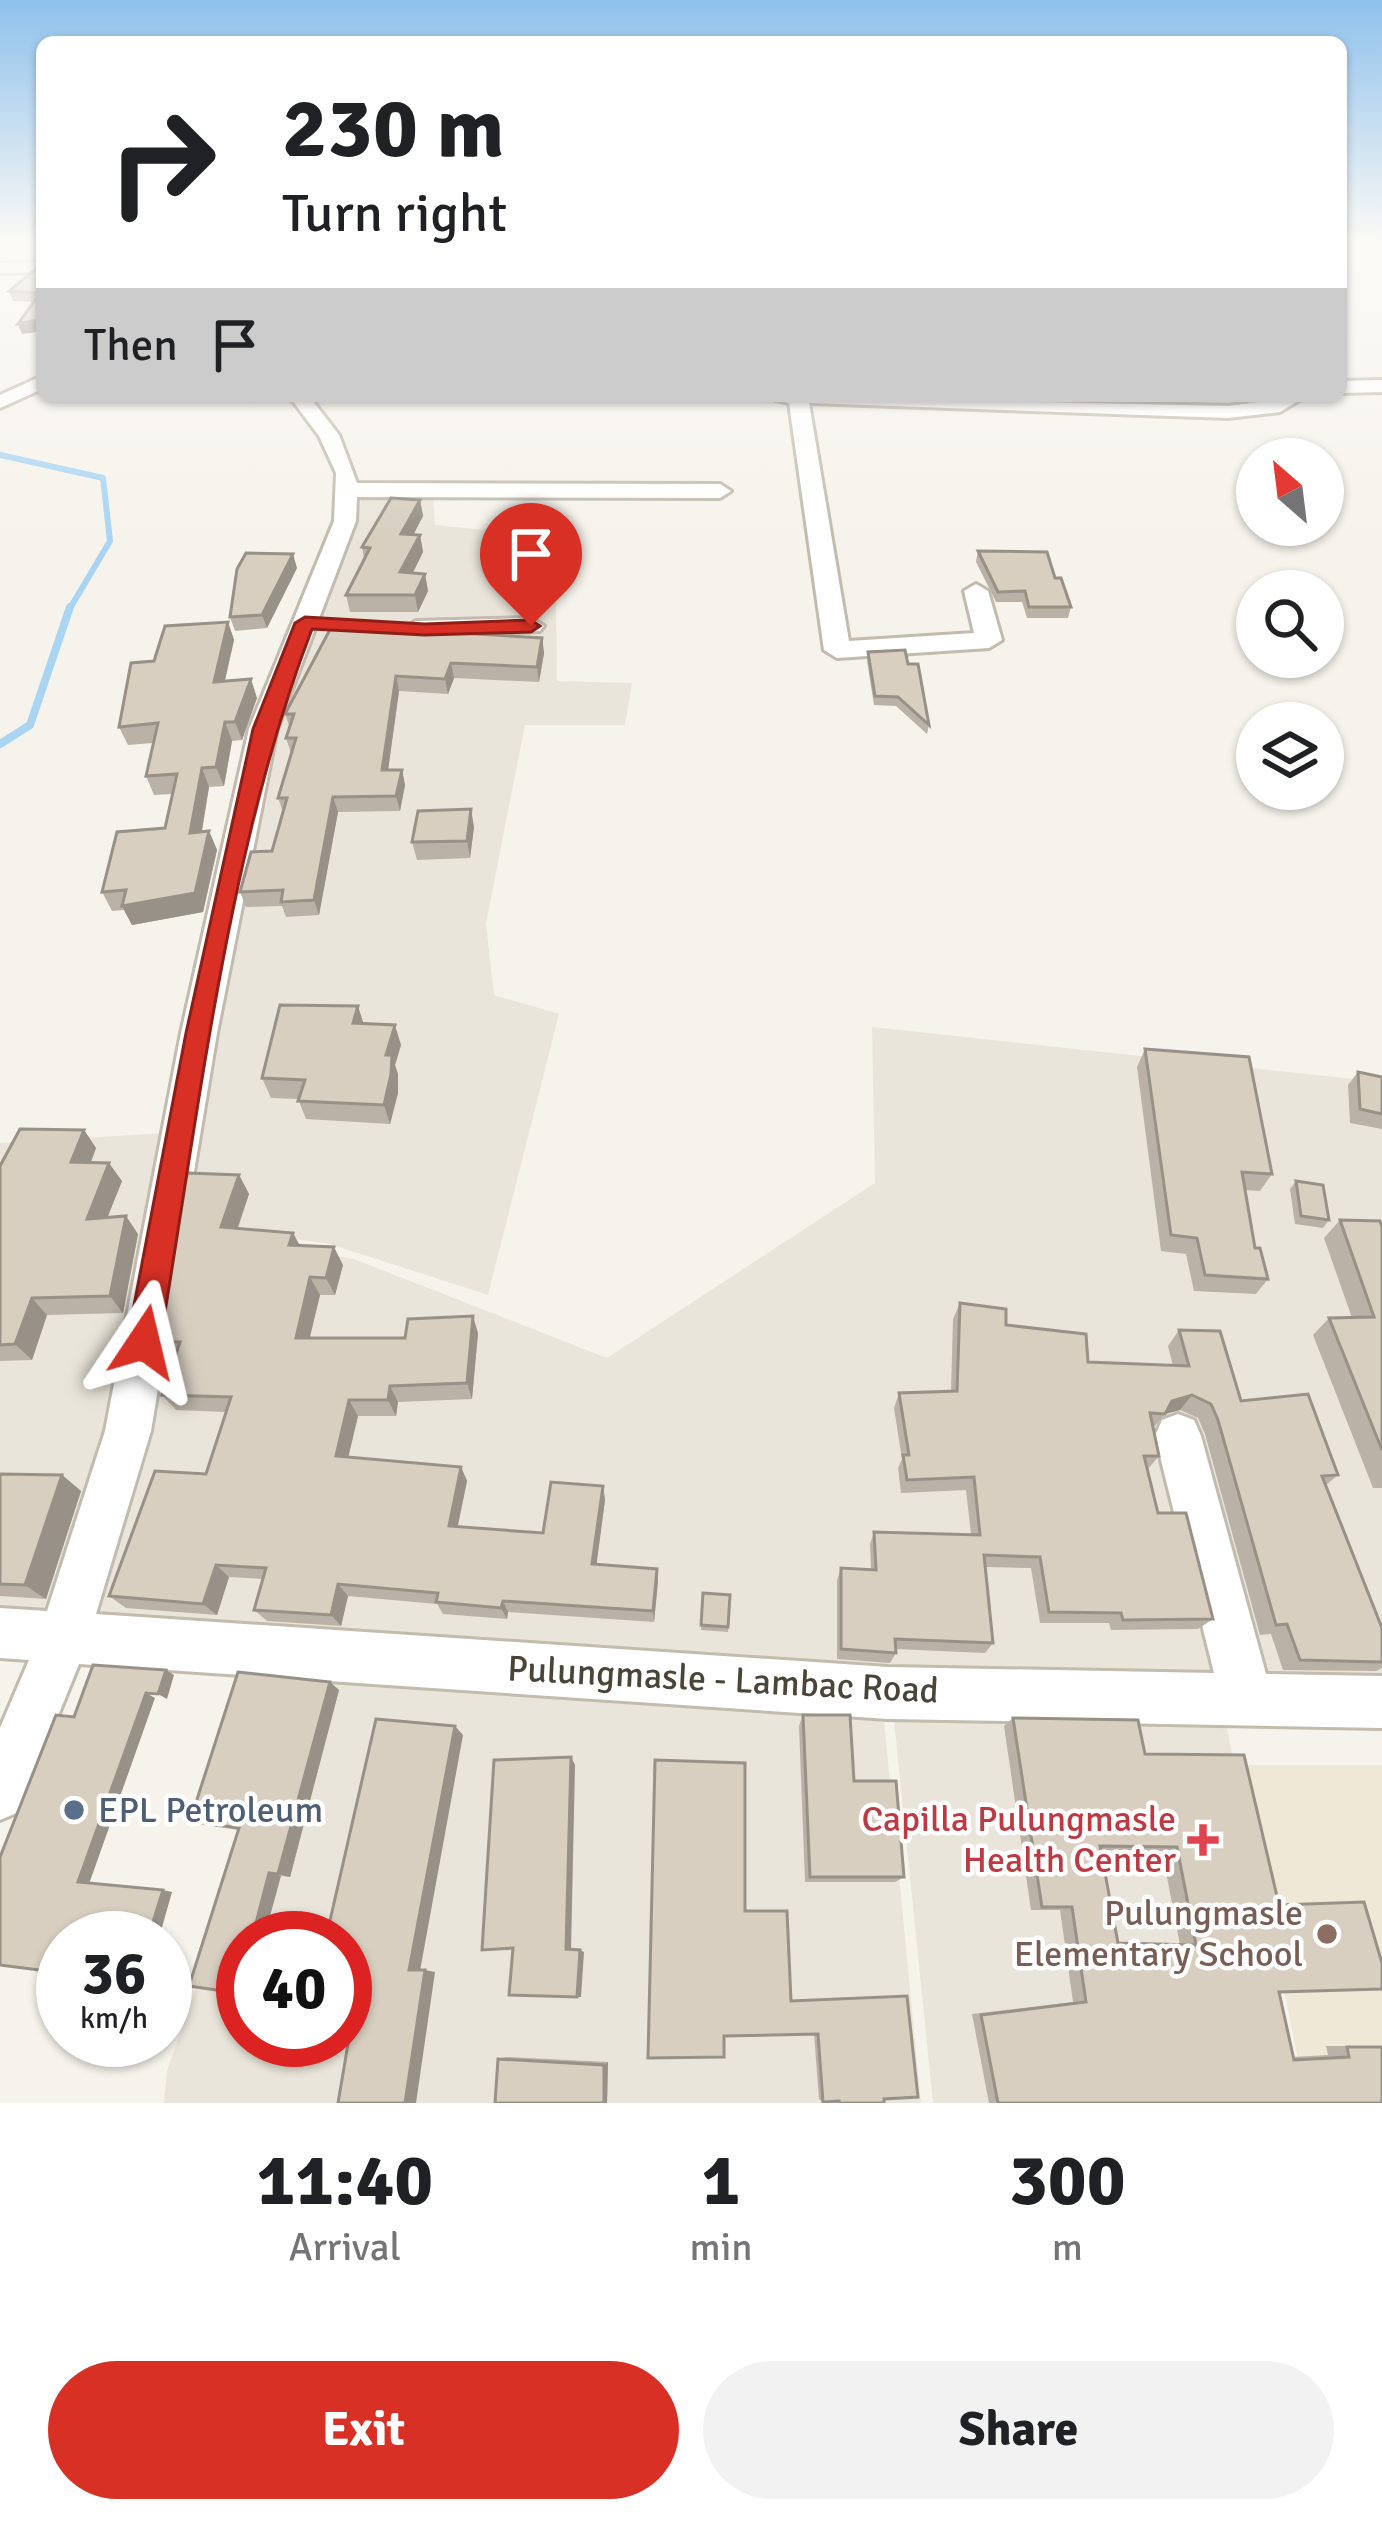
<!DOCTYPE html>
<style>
:root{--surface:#fff;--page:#f2f2f2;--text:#202124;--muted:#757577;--accent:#d93025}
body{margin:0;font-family:Signika,sans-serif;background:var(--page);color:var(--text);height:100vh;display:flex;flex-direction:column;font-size:45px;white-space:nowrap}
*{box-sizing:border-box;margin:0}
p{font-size:39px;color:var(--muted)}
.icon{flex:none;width:66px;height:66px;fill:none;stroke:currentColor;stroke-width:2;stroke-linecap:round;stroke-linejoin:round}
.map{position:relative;height:2103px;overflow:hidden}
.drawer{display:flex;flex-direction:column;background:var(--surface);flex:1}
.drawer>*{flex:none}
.guide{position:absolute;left:36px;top:36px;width:1311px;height:366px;border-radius:18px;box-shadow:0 3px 9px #0004;background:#fff;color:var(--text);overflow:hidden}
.needle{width:78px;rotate:332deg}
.buttons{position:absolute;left:1236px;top:438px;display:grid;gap:24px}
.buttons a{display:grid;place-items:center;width:108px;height:108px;border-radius:50%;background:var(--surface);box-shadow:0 3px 9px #0004;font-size:60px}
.speed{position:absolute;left:36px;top:1911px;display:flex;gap:24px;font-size:60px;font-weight:700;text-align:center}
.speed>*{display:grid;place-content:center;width:156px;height:156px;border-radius:50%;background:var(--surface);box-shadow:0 3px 9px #0004;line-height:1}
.speed small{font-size:30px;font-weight:400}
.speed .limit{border:18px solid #d22;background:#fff;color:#111}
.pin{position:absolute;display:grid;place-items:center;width:102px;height:102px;color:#fff;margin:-123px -51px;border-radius:50% 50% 50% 0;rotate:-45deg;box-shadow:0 0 12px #0007}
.pin .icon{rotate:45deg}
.me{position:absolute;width:132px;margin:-66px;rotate:10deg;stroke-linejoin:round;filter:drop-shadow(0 0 9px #0008)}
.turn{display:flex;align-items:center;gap:42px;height:252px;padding:0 48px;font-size:54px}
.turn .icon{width:156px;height:156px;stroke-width:2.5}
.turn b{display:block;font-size:84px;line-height:102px}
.then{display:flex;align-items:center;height:114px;padding:0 48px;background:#0003;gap:24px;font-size:45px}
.eta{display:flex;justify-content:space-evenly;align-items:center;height:204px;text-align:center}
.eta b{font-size:72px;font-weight:700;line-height:84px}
.action{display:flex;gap:24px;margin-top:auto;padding:24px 48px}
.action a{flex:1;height:138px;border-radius:72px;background:var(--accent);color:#fff;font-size:48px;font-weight:700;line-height:138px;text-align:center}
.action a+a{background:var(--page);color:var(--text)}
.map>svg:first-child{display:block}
.residential{fill:#eae5da;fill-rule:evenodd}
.education{fill:#efe8d6}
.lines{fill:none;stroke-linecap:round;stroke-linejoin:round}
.stream-far1{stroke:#a9d4f2;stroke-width:6}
.stream{stroke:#a9d4f2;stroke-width:8}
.minor-casing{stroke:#c2bbae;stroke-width:6}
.minor{fill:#fff;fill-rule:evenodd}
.wall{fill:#bab2a6;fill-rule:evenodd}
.shaded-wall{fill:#979187}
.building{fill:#d8cfc1;stroke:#979187;stroke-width:3;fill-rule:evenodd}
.route{fill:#d93025;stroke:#8d1f18;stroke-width:3}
.service-dot{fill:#5c6f8a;stroke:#fff;stroke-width:4.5}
.health-dot{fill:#e0444e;stroke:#fff;stroke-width:4.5}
.education-dot{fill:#8d6e63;stroke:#fff;stroke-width:4.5}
.labels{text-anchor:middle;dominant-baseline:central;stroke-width:9;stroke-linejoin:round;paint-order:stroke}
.near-street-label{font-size:36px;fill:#4b4439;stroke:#fff}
.near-service-label{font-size:36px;fill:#4e5e75;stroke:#fff;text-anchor:start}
.near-health-label{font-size:36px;fill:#be3a42;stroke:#fff;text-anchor:end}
.near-education-label{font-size:36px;fill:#785e54;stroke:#fff;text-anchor:end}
</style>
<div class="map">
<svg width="1382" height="2103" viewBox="0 0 1382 2103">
<rect width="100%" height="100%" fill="#f6f3ec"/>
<path class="residential" d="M 362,494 L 433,495 L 435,525 L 555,537 L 557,681 L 632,683 L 625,725 L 525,725 L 486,923 L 494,995 L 559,1014 L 488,1295 L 330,1244 L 174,1222 L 274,731 L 356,528 Z
M 872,1027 L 1382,1082 L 1382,1687 L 895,1681 L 82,1615 L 175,1228 L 354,1259 L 607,1358 L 875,1183 Z
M 165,1133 L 110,1433 L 58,1628 L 0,1624 L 0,1143 Z
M 301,1657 L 883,1710 L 921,2103 L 164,2103 L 167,2071 L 236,1872 ZM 243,1938 L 345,1938 L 345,2040 L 243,2040 Z
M 1223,1709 L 1303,2103 L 933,2103 L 893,1710 Z"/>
<path class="education" d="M 1238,1765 L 1382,1765 L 1382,2103 L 1307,2103 Z"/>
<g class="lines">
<path class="stream-far1" d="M 0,455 L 103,478 L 110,541 L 69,610"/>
<path class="stream" d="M 0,744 L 30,725 L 70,607"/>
<defs>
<path id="minor" d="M 42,262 L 42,272 L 0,273 L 0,263 Z
M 42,376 L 42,389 L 0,408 L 0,395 Z
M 1382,380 L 1382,392 L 1341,393 L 1341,381 Z
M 289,396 L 309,396 L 339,435 L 357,483 L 720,484 L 731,491 L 720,498 L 357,497 L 356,521 L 277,729 L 217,1033 L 151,1431 L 96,1614 L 888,1667 L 1214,1673 L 1155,1436 L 1162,1420 L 1178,1414 L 1194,1420 L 1201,1436 L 1266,1674 L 1382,1676 L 1382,1728 L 888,1719 L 79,1664 L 19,1812 L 0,1820 L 0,1728 L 29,1660 L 0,1658 L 0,1608 L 47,1611 L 105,1431 L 181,1033 L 249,729 L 334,521 L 336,473 L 319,436 Z
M 759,396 L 1228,406 L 1306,396 L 1280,412 L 1228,418 L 809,403 L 849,641 L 974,633 L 964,591 L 976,584 L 988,591 L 1002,640 L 989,648 L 837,658 L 824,650 L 789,403 Z
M 531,618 L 544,626 L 540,631 L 416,637 L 403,629 L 416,621 Z"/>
</defs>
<use href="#minor" class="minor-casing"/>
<use href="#minor" class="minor"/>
</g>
<path class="wall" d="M 42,264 L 42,331 L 22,334 L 33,302 L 13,301 L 9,291 Z
M 323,396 L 387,396 L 385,401 L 324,401 Z
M 420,500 L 423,516 L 413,535 L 420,535 L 423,552 L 413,573 L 425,574 L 428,591 L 418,612 L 350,612 L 346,595 L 364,559 L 362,547 Z
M 978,551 L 1055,578 L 1071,607 L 1068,618 L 1027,618 L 1022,602 L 996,602 L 976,562 Z
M 297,568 L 267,628 L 235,631 L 230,617 Z
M 228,622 L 234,640 L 225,681 L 257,698 L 242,740 L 232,741 L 224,786 L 209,787 L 202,832 L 209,831 L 217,850 L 203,912 L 132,925 L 124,910 L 112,911 L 102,892 L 165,828 L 173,794 L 154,795 L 146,776 L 153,743 L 128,745 L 119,727 L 154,661 Z
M 464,634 L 542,638 L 544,653 L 539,682 L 454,678 L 448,694 L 399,691 L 388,770 L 402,770 L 405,785 L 400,811 L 338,812 L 319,915 L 286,917 L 282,906 L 246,907 L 240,892 L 272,851 L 283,812 L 278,798 L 291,753 L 286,738 L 290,728 L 285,714 Z
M 868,652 L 908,664 L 929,725 L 927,734 L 896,706 L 874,705 L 867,661 Z
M 474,827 L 470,858 L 417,860 L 412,842 Z
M 364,1024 L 401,1045 L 395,1065 L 398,1074 L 398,1093 L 390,1124 L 306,1119 L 298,1099 L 271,1098 L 262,1078 Z
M 1145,1049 L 1272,1174 L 1260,1191 L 1245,1190 L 1255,1248 L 1268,1279 L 1256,1294 L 1194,1291 L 1186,1254 L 1161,1251 L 1137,1067 Z
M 1358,1072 L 1382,1077 L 1382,1129 L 1350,1123 L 1348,1085 Z
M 84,1130 L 96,1148 L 91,1162 L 122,1181 L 107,1218 L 138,1234 L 123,1313 L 47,1315 L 32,1360 L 0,1361 L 0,1166 Z
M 239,1175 L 249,1194 L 238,1228 L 293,1233 L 300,1246 L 343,1265 L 335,1295 L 320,1295 L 309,1338 L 405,1338 L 478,1333 L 472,1399 L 398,1402 L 396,1416 L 358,1416 L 348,1457 L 461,1467 L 467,1481 L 458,1526 L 543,1533 L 603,1486 L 605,1500 L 596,1565 L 658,1581 L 654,1622 L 508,1612 L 507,1619 L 443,1614 L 437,1604 L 348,1596 L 341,1626 L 267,1621 L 254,1610 L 263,1579 L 229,1577 L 217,1615 L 126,1608 L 109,1596 L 206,1474 L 226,1412 L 176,1410 L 162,1395 L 175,1358 L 168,1358 L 154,1342 Z
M 1296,1181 L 1329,1220 L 1323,1228 L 1295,1224 L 1290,1189 Z
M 1340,1220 L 1382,1227 L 1382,1488 L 1373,1488 L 1313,1335 L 1329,1318 L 1352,1318 L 1324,1238 Z
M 960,1303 L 1088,1362 L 1173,1366 L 1168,1346 L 1179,1330 L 1241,1401 L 1338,1475 L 1326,1485 L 1382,1628 L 1382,1668 L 1376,1671 L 1283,1670 L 1271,1634 L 1260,1635 L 1205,1434 L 1198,1418 L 1180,1410 L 1165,1414 L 1153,1428 L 1159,1456 L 1148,1469 L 1158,1513 L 1213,1619 L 1198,1629 L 1111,1630 L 1109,1623 L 1040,1623 L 1031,1568 L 986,1567 L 993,1643 L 985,1653 L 895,1649 L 896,1653 L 890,1663 L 837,1659 L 837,1580 L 841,1568 L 871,1570 L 870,1544 L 874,1532 L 971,1534 L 966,1490 L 901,1493 L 898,1468 L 902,1459 L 894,1408 L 899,1393 L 951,1391 L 953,1319 Z
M 0,1474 L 62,1475 L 81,1491 L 46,1599 L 0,1596 Z
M 703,1593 L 730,1595 L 728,1632 L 701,1630 Z
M 339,1690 L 290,1877 L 281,1876 L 189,1986 L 238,1830 L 204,1825 L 190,1821 Z
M 803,1715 L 854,1781 L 904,1877 L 895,1882 L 805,1882 L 799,1726 Z
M 1013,1718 L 1145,1754 L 1279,1992 L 1293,2057 L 1328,2055 L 1326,2046 L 1382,2046 L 1382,2103 L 989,2103 L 972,2014 L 1073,2002 L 1060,1910 L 1031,1910 L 1004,1726 ZM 1101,1850 L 1162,1851 L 1180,1945 L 1118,1943 Z
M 745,1911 L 791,2001 L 884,2099 L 884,2103 L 823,2102 L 819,2099 L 814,2034 L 724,2036 L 648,2058 Z
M 506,2057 L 608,2062 L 607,2103 L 498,2059 Z"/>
<path class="shaded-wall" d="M 42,319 L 42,331 L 22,334 L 18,324 Z
M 420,500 L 423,516 L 405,551 L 401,534 Z
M 420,535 L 423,552 L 404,590 L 400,572 Z
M 293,554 L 297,568 L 267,628 L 262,615 Z
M 425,574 L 428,591 L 418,612 L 415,595 Z
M 228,622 L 234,640 L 220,701 L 214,682 Z
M 542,638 L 544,653 L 539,682 L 537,667 Z
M 451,663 L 454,678 L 448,694 L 445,679 Z
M 396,676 L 399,691 L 386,785 L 382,770 Z
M 251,679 L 257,698 L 242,740 L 235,722 Z
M 225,722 L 232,741 L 224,786 L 216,767 Z
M 202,768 L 209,787 L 198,852 L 190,833 Z
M 402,770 L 405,785 L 400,811 L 396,796 Z
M 333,797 L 338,812 L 319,915 L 314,900 Z
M 471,809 L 474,827 L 470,858 L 467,841 Z
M 209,831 L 217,850 L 203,912 L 132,925 L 122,906 Z
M 358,1006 L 364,1025 L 353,1023 Z
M 395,1025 L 401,1045 L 395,1065 L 398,1074 L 398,1093 L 390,1124 L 384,1105 L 386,1055 Z
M 84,1130 L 96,1148 L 84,1180 L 71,1162 Z
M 109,1163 L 122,1181 L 100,1236 L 87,1219 Z
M 239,1175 L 249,1194 L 232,1244 L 221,1227 Z
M 126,1216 L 138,1234 L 123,1313 L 110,1296 Z
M 293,1233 L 302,1250 L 289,1245 Z
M 334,1247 L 343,1265 L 335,1295 L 326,1278 Z
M 310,1277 L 320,1295 L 306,1354 L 296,1338 Z
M 32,1298 L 47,1315 L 32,1360 L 15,1344 Z
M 473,1316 L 478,1333 L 472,1399 L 467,1383 Z
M 390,1386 L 398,1402 L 396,1416 L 388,1400 Z
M 1192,1395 L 1180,1410 L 1165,1414 L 1172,1401 Z
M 349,1400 L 358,1416 L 345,1471 L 336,1456 Z
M 461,1467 L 467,1481 L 455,1538 L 449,1526 Z
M 62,1475 L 81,1491 L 46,1599 L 25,1585 Z
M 603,1486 L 605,1500 L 595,1576 L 592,1564 Z
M 216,1565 L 229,1577 L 217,1615 L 203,1604 Z
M 657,1569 L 658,1581 L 654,1622 L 653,1611 Z
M 338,1584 L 348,1596 L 341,1626 L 331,1615 Z
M 503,1601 L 508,1612 L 507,1619 L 501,1608 Z
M 166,1670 L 174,1675 L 167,1699 L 158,1694 Z
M 330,1682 L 339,1690 L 290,1877 L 278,1874 Z
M 146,1693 L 155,1698 L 89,1884 L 78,1882 Z
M 455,1726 L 463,1735 L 420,1971 L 409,1970 Z
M 571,1757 L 575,1765 L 571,1951 L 566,1949 Z
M 269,1873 L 281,1876 L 264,1938 L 252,1938 Z
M 163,1890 L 172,1892 L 159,1938 L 148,1938 Z
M 580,1950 L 584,1952 L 581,1997 L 577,1997 Z
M 243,1970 L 243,1993 L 237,1993 Z
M 425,1970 L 435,1972 L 416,2103 L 405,2103 Z
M 608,2062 L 607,2103 L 604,2103 L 604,2065 Z"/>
<path class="building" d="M 42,264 L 42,319 L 18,324 L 40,293 L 9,291 Z
M 391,498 L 420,500 L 401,534 L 420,535 L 400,572 L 425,574 L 415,595 L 346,595 L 370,548 L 362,547 Z
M 978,551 L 1047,552 L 1055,578 L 1061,578 L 1071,607 L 1029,607 L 1025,591 L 998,592 Z
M 246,553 L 293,554 L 262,615 L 230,617 L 237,569 Z
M 228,622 L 214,682 L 251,679 L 235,722 L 225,722 L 216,767 L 202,768 L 190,833 L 209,831 L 195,893 L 122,906 L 126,890 L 102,892 L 117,832 L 165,828 L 177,774 L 146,776 L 158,723 L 119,727 L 131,663 L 154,661 L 165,626 Z
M 334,622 L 462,626 L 459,633 L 542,638 L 537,667 L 451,663 L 445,679 L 396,676 L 382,770 L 402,770 L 396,796 L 333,797 L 314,900 L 281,902 L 283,890 L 240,892 L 251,852 L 272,851 L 287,798 L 278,798 L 296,738 L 286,738 L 294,714 L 285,714 Z
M 905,650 L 908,664 L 918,664 L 929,725 L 898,697 L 875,696 L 868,652 Z
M 471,809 L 467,841 L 412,842 L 418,811 Z
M 280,1005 L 358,1006 L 353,1023 L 395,1025 L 386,1055 L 392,1055 L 391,1074 L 384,1105 L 298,1101 L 305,1080 L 262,1078 Z
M 1145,1049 L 1249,1057 L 1272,1174 L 1242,1172 L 1255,1248 L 1260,1248 L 1268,1279 L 1205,1275 L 1197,1238 L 1171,1235 Z
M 1358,1072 L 1382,1077 L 1382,1114 L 1360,1109 Z
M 20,1129 L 84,1130 L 71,1162 L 109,1163 L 87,1219 L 126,1216 L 110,1296 L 32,1298 L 15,1344 L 0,1345 L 0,1166 Z
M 188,1173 L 239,1175 L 221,1227 L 293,1233 L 289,1245 L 334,1247 L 326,1278 L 310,1277 L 296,1338 L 405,1338 L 408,1319 L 473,1316 L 467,1383 L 390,1386 L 388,1400 L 349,1400 L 336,1456 L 461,1467 L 449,1526 L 543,1533 L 551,1482 L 603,1486 L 592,1564 L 657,1569 L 653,1611 L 503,1601 L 501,1608 L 436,1602 L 438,1593 L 338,1584 L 331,1615 L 254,1610 L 266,1568 L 216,1565 L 203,1604 L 109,1596 L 155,1471 L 206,1474 L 231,1397 L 162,1395 L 180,1342 L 154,1342 L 180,1193 Z
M 1296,1181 L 1323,1185 L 1329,1220 L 1301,1216 Z
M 1340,1220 L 1380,1221 L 1382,1227 L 1382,1450 L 1329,1318 L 1374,1317 Z
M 960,1303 L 1006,1309 L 1006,1325 L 1086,1334 L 1088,1362 L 1189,1366 L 1179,1330 L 1220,1331 L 1241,1401 L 1308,1394 L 1338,1475 L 1322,1476 L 1382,1628 L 1382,1662 L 1300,1660 L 1287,1624 L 1276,1625 L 1218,1420 L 1211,1404 L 1192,1395 L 1172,1401 L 1165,1414 L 1150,1413 L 1159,1456 L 1144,1456 L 1158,1513 L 1186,1513 L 1213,1619 L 1123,1620 L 1121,1613 L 1049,1612 L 1040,1557 L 984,1555 L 993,1643 L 895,1639 L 896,1653 L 841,1649 L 841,1568 L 876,1570 L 874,1532 L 980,1535 L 974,1477 L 907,1480 L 903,1455 L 909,1455 L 899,1393 L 957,1391 Z
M 0,1474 L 62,1475 L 25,1585 L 0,1584 Z
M 703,1593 L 730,1595 L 728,1627 L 701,1625 Z
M 93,1665 L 166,1670 L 158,1694 L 146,1693 L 78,1882 L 163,1890 L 148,1938 L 63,1938 L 63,1973 L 0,1965 L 0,1857 L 56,1715 L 74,1717 Z
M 238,1672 L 330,1682 L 278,1874 L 269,1873 L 252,1938 L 243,1938 L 243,1970 L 237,1993 L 189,1986 L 239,1828 L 190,1821 Z
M 803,1715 L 850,1715 L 854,1781 L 896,1781 L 904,1877 L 810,1877 Z
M 1013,1718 L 1138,1720 L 1145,1754 L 1244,1755 L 1279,1905 L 1364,1902 L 1382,1963 L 1382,1989 L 1279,1992 L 1294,2060 L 1349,2057 L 1347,2047 L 1382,2047 L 1382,2103 L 998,2103 L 981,2015 L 1086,2002 L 1072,1907 L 1042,1907 ZM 1100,1846 L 1177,1847 L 1196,1945 L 1118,1943 Z
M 376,1719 L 455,1726 L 409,1970 L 425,1970 L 405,2103 L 338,2103 L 357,1991 L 345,1990 L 345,1938 L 326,1938 Z
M 571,1757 L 566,1949 L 580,1950 L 577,1997 L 509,1995 L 513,1948 L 482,1950 L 494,1760 Z
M 655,1760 L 745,1763 L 745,1911 L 787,1911 L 791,2001 L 907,1996 L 918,2097 L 884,2099 L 884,2103 L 839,2103 L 839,2101 L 823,2102 L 818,2034 L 724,2036 L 724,2057 L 648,2058 Z
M 498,2059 L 604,2065 L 604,2103 L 495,2103 Z"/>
<linearGradient id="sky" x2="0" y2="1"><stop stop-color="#8fc1ec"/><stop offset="0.45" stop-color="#fbfaf6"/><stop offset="1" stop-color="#fbfaf6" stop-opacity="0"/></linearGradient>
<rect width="1382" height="536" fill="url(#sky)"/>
<path class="route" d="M 305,617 L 425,624 L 531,620 L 540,626 L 531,632 L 425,635 L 312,629 C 228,847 199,1111 160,1342 L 155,1353 L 144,1358 L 132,1353 L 127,1342 L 186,1033 L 253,729 L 295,623 Z"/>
<circle class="service-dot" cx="74" cy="1810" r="12"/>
<path class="health-dot" d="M1197 1822h12v12h12v12h-12v12h-12v-12h-12v-12h12z"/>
<circle class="education-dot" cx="1327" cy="1934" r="12"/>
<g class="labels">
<g class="near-street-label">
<text transform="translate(723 1680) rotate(3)">Pulungmasle - Lambac Road</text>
</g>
<g class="near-service-label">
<text x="98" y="1810">EPL Petroleum</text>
</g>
<g class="near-health-label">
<text x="1176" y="1819">Capilla Pulungmasle<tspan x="1176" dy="41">Health Center</tspan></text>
</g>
<g class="near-education-label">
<text x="1303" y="1913">Pulungmasle<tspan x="1303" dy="41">Elementary School</tspan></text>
</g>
</g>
</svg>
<div class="buttons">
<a><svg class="needle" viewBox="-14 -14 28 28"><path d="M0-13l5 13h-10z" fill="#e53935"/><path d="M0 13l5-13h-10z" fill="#757577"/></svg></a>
<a><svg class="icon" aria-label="search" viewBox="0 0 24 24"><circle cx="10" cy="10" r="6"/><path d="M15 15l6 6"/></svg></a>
<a><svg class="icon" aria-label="layers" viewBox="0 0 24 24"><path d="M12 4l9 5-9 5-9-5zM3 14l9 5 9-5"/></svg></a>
</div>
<div class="speed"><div>36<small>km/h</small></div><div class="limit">40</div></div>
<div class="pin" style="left:531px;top:626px;background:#d93025"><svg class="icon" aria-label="arrive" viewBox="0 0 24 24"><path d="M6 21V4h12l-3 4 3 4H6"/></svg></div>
<svg class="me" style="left:144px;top:1342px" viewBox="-20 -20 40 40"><path d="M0-17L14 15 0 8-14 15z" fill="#d93025" stroke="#fff" stroke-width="4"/></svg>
<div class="guide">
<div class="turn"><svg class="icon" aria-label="right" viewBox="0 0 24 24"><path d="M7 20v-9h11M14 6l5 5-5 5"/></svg><div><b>230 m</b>Turn right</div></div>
<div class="then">Then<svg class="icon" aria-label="arrive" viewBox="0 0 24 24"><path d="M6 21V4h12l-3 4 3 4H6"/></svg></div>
</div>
</div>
<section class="drawer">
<div class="eta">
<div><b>11:40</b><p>Arrival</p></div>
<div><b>1</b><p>min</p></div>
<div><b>300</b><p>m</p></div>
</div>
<div class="action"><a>Exit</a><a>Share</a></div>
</section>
